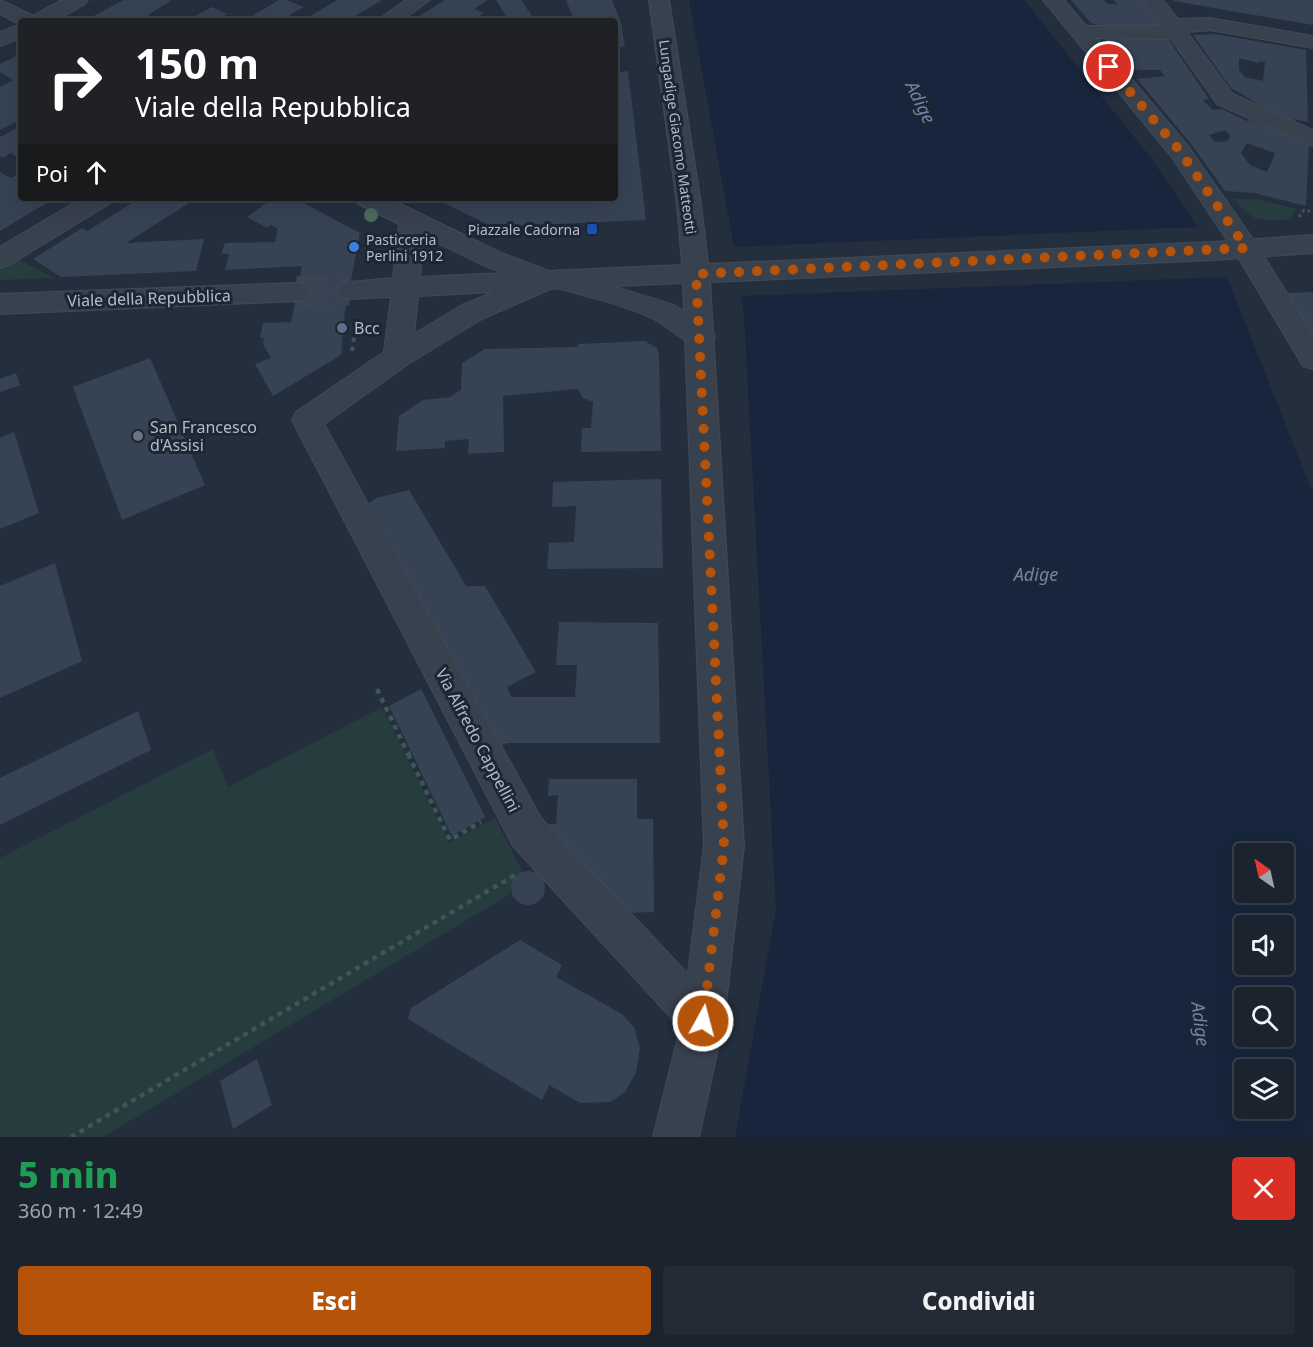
<!DOCTYPE html>
<html lang="it">
<meta charset="utf-8">
<style>
:root{--surface:#1b232e;--page:#242b36;--text:#f1f3f6;--muted:#a0a4aa;--line:#39404a;--accent:#b45309}
body{margin:0;font-family:"Noto Sans",sans-serif;background:var(--page);color:var(--text);height:100vh;display:flex;flex-direction:column;font-size:22px;white-space:nowrap}
*{box-sizing:border-box;margin:0}
p{font-size:20px;color:var(--muted)}
.icon{flex:none;width:33px;height:33px;fill:none;stroke:currentColor;stroke-width:2;stroke-linecap:round;stroke-linejoin:round}
.map{position:relative;height:1137px;overflow:hidden}
.side{display:flex;flex-direction:column;background:var(--surface);flex:1}
.side>*{flex:none}
.top-card{position:absolute;left:18px;top:18px;width:600px;height:183px;border-radius:6px;box-shadow:0 6px 24px #0002,0 0 0 2px var(--line);background:#202124;color:#fff;overflow:hidden}
.needle{width:39px;rotate:326deg}
.fabs{position:absolute;left:1234px;top:843px;display:grid;gap:12px}
.fabs a{display:grid;place-items:center;width:60px;height:60px;border-radius:6px;background:var(--surface);box-shadow:0 6px 24px #0002,0 0 0 2px var(--line);font-size:30px}
.pin{position:absolute;display:grid;place-items:center;width:51px;height:51px;color:#fff;margin:-26px;border:3px solid #fff;border-radius:50%;box-shadow:0 2px 6px #0007}
.me{position:absolute;width:66px;margin:-33px;rotate:7deg;stroke-linejoin:round;filter:drop-shadow(0 0 4px #0008)}
.turn{display:flex;align-items:center;gap:21px;height:126px;padding:0 18px;font-size:27px}
.turn .icon{width:78px;height:78px;stroke-width:2.5}
.turn b{display:block;font-size:42px;line-height:51px}
.then{display:flex;align-items:center;height:57px;padding:0 18px;background:#0003;gap:12px;font-size:22px}
.round{display:grid;place-items:center;flex:none;width:63px;height:63px;border-radius:6px;background:var(--page)}
.headline{display:flex;align-items:center;justify-content:space-between;height:102px;padding:0 18px}
h1{font-size:36px;font-weight:800;line-height:45px;color:#1e9e55}
.cta{display:flex;gap:12px;margin-top:auto;padding:12px 18px}
.cta a{flex:1;height:69px;border-radius:6px;background:var(--accent);color:#fff;font-size:24px;font-weight:800;line-height:69px;text-align:center}
.cta a+a{background:var(--page);color:var(--text)}
.map>svg:first-child{display:block}
.green{fill:#263c3f}
.water{fill:#17263c;fill-rule:evenodd}
.pier{fill:#242f3e}
.building{fill:#364354;fill-rule:evenodd}
.lines{fill:none;stroke-linecap:round;stroke-linejoin:round}
.minor-tunnel{stroke:#3a4453;stroke-width:31;stroke-dasharray:31 15;stroke-linecap:butt}
.minor-casing{stroke:#414a57;stroke-width:2}
.tertiary-casing{stroke:#414a57;stroke-width:2}
.path-far2{stroke:#3f5557;stroke-width:3;stroke-dasharray:3 3;stroke-linecap:butt}
.path-far1{stroke:#3f5557;stroke-width:4;stroke-dasharray:4.5 4.5;stroke-linecap:butt}
.path{stroke:#3f5557;stroke-width:4.5;stroke-dasharray:5 5;stroke-linecap:butt}
.minor{fill:#38414e;fill-rule:evenodd}
.tertiary{fill:#38414e;fill-rule:evenodd}
.tree{fill:#4b6a5d}
.route{stroke:#b45309;stroke-width:10;stroke-dasharray:0 18}
.transit-dot{fill:#1a4fb4;stroke:#1d2633;stroke-width:2}
.shop-dot{fill:#3f7fe0;stroke:#1d2633;stroke-width:2}
.service-dot{fill:#5c6f8a;stroke:#1d2633;stroke-width:2}
.worship-dot{fill:#6b7280;stroke:#1d2633;stroke-width:2}
.labels{text-anchor:middle;dominant-baseline:central;stroke-width:6;stroke-linejoin:round;paint-order:stroke}
.far-street-label{font-size:14px;fill:#b4bcc9;stroke:#1d2633}
.far-poi-label{font-size:14px;fill:#b4bcc9;stroke:#1d2633;text-anchor:end}
.street-label{font-size:16px;fill:#b4bcc9;stroke:#1d2633}
.poi-label{font-size:16px;fill:#b4bcc9;stroke:#1d2633;text-anchor:start}
.water-label{font-size:18px;font-style:italic;fill:#6d86a8;stroke:#1d2633}
</style>
<div class="map">
<svg width="1313" height="1137" viewBox="0 0 1313 1137">
<rect width="100%" height="100%" fill="#242f3e"/>
<path class="green" d="M 1234,199 L 1257,199 L 1296,209 L 1291,219 C 1260,221 1255,224 1234,199 Z
M 14,257 L 54,278 L 0,280 L 0,265 Z
M 382,707 L 449,843 L 495,818 L 522,871 L 514,877 L 510,894 L 103,1137 L 0,1137 L 0,858 L 213,749 L 228,787 Z"/>
<path class="water" d="M 689,0 L 1024,0 L 1151,158 L 1198,227 L 1227,277 L 1313,494 L 1313,1137 L 735,1137 L 776,909 L 744,316 L 734,247 ZM 1245,854 L 1284,854 L 1284,892 L 1245,892 ZM 1245,926 L 1284,926 L 1284,964 L 1245,964 ZM 1245,998 L 1284,998 L 1284,1036 L 1245,1036 ZM 1245,1070 L 1284,1070 L 1284,1108 L 1245,1108 Z"/>
<path class="pier" d="M 1198,227 L 1227,277 L 741,296 L 734,247 Z"/>
<path class="building" d="M 124,0 L 169,0 L 171,1 L 149,14 L 148,18 L 154,21 L 84,21 Z
M 279,0 L 287,0 L 304,7 L 289,15 L 302,21 L 260,21 L 250,17 Z
M 337,0 L 382,0 L 347,21 L 302,21 Z
M 445,0 L 488,0 L 474,9 L 484,13 L 477,18 L 462,16 L 454,21 L 411,21 Z
M 496,0 L 521,0 L 532,16 L 509,21 Z
M 566,0 L 612,0 L 621,23 L 625,47 L 615,48 L 615,21 L 574,21 Z
M 1071,0 L 1104,0 L 1107,4 L 1117,4 L 1114,0 L 1144,0 L 1160,25 L 1099,25 L 1091,23 Z
M 1173,0 L 1313,0 L 1313,25 L 1173,1 Z
M 212,7 L 227,14 L 214,21 L 186,21 Z
M 1216,34 L 1306,50 L 1308,122 L 1281,117 L 1231,88 L 1193,35 ZM 1239,58 L 1259,63 L 1259,61 L 1265,62 L 1263,81 L 1245,77 L 1239,70 Z
M 1167,37 L 1209,99 L 1203,100 L 1213,110 L 1222,109 L 1247,121 L 1249,120 L 1309,142 L 1306,206 L 1254,193 L 1225,191 L 1191,144 L 1137,79 L 1165,76 L 1160,70 L 1129,70 L 1103,38 ZM 1225,130 L 1231,136 L 1227,141 L 1215,142 L 1209,135 ZM 1247,143 L 1275,153 L 1267,172 L 1250,165 L 1241,153 Z
M 16,56 L 21,59 L 21,119 L 0,130 L 0,87 L 13,80 L 0,72 L 0,64 Z
M 628,71 L 646,220 L 493,227 L 434,198 L 615,198 L 615,73 Z
M 21,126 L 21,160 L 11,153 L 3,158 L 0,156 L 0,137 Z
M 0,172 L 11,178 L 21,173 L 21,198 L 55,198 L 0,231 Z
M 140,198 L 197,198 L 126,243 L 204,239 L 196,271 L 61,277 L 33,259 L 82,228 L 87,231 Z
M 273,198 L 294,198 L 360,233 L 345,311 L 341,355 L 273,396 L 255,364 L 271,358 L 263,344 L 264,338 L 260,338 L 263,323 L 291,322 L 302,266 L 225,270 L 229,254 L 221,254 L 225,243 L 275,242 L 278,229 L 271,225 L 267,228 L 247,217 Z
M 1313,292 L 1313,340 L 1285,293 Z
M 645,341 L 657,348 L 659,355 L 661,451 L 581,452 L 582,428 L 591,428 L 593,402 L 583,398 L 578,389 L 503,396 L 504,452 L 468,454 L 469,439 L 445,441 L 445,448 L 396,451 L 399,416 L 423,400 L 450,397 L 461,390 L 462,363 L 485,349 L 578,347 L 578,344 Z
M 150,358 L 205,485 L 122,520 L 73,387 Z
M 16,373 L 20,385 L 0,392 L 0,379 Z
M 14,432 L 39,513 L 0,529 L 0,438 Z
M 661,479 L 663,568 L 547,569 L 549,543 L 574,542 L 576,506 L 552,507 L 553,482 Z
M 409,490 L 466,586 L 485,586 L 536,672 L 507,687 L 511,697 L 575,697 L 577,665 L 556,665 L 559,622 L 658,623 L 660,743 L 507,743 L 500,746 L 369,503 L 376,498 Z
M 55,563 L 82,661 L 0,698 L 0,586 Z
M 421,689 L 485,817 L 452,836 L 389,706 Z
M 138,711 L 151,750 L 0,825 L 0,778 Z
M 549,779 L 637,779 L 637,819 L 653,819 L 654,912 L 621,913 L 542,824 L 556,824 L 558,795 L 548,796 Z
M511 888a17 17 0 1 1 34 0a17 17 0 1 1-34 0Z
M 520,940 L 562,965 L 556,977 L 622,1014 L 634,1027 L 640,1048 L 636,1073 L 625,1092 L 610,1102 L 580,1103 L 549,1085 L 542,1100 L 408,1019 L 411,1008 Z
M 257,1059 L 272,1105 L 233,1129 L 220,1081 Z"/>
<g class="lines">
<path class="minor-tunnel" d="M 297,292 L 349,290"/>
<defs>
<path id="minor" d="M 62,0 L 88,0 L 85,4 L 54,21 L 28,21 L 31,17 Z
M 406,0 L 430,0 L 401,21 L 376,21 Z
M 1043,0 L 1064,0 L 1086,26 L 1161,26 L 1143,0 L 1163,0 L 1178,19 L 1210,18 L 1313,36 L 1313,48 L 1210,30 L 1187,32 L 1233,94 L 1313,130 L 1313,146 L 1217,104 L 1171,39 L 1097,38 L 1188,146 L 1255,242 L 1313,335 L 1313,369 L 1303,366 L 1235,252 L 1171,156 Z
M 21,24 L 21,38 L 0,46 L 0,32 Z
M 82,198 L 112,198 L 109,204 L 9,265 L 0,268 L 0,247 Z
M 412,214 L 421,216 L 425,222 L 420,277 L 524,272 L 534,275 L 560,270 L 674,305 L 711,330 L 715,337 L 711,344 C 687,351 673,328 654,319 C 623,304 587,297 555,287 L 482,319 L 408,364 L 324,424 L 541,818 L 718,1006 L 724,1021 L 718,1036 L 703,1042 L 688,1036 L 513,846 L 292,420 L 296,412 L 384,352 L 391,297 L 349,299 L 340,297 L 336,290 L 340,283 L 393,278 L 399,222 L 403,216 ZM 494,292 L 462,305 L 414,334 L 418,296 Z
M 297,283 L 307,285 L 310,292 L 307,299 L 297,301 L 0,314 L 0,294 Z"/>
<path id="tertiary" d="M 0,0 L 36,17 L 39,21 L 21,21 L 21,25 L 0,14 Z
M 649,0 L 669,0 L 701,204 L 708,264 L 1214,242 L 1313,235 L 1313,253 L 1214,260 L 710,282 L 744,846 L 724,1021 L 699,1137 L 653,1137 L 682,1021 L 704,846 L 683,283 L 547,289 L 483,265 L 358,204 L 355,198 L 388,198 L 501,253 L 549,271 L 682,265 L 677,204 Z"/>
</defs>
<use href="#minor" class="minor-casing"/>
<use href="#tertiary" class="tertiary-casing"/>
<path class="path-far2" d="M 1299,217 L 1304,210 L 1313,212"/>
<path class="path-far1" d="M 352,351 L 357,317"/>
<path class="path" d="M 377,689 L 408,754 L 411,753
M 408,754 L 450,840 L 481,822
M 71,1137 L 515,875"/>
<use href="#minor" class="minor"/>
<use href="#tertiary" class="tertiary"/>
</g>
<circle class="tree" cx="371" cy="215" r="7"/>
<g class="lines">
<path class="route" d="M 703,1021 L 724,846 L 696,274 L 1246,248 L 1180,151 L 1109,67"/>
</g>
<rect class="transit-dot" x="586" y="223" width="12" height="12" rx="3"/>
<circle class="shop-dot" cx="354" cy="247" r="6"/>
<circle class="service-dot" cx="342" cy="328" r="6"/>
<circle class="worship-dot" cx="138" cy="436" r="6"/>
<g class="labels">
<g class="far-street-label">
<text transform="translate(678 137) rotate(82)">Lungadige Giacomo Matteotti</text>
</g>
<g class="far-poi-label">
<text x="580" y="229">Piazzale Cadorna</text>
<text x="366" y="239" text-anchor="start">Pasticceria<tspan x="366" dy="16">Perlini 1912</tspan></text>
</g>
<g class="street-label">
<text transform="translate(149 298) rotate(-2)">Viale della Repubblica</text>
<text transform="translate(478 740) rotate(62)">Via Alfredo Cappellini</text>
</g>
<g class="poi-label">
<text x="354" y="328">Bcc</text>
<text x="150" y="427">San Francesco<tspan x="150" dy="18">d'Assisi</tspan></text>
</g>
<g class="water-label">
<text transform="translate(921 102) rotate(64)">Adige</text>
<text x="1036" y="574">Adige</text>
<text transform="translate(1201 1024) rotate(83)">Adige</text>
</g>
</g>
</svg>
<div class="fabs">
<a><svg class="needle" viewBox="-14 -14 28 28"><path d="M0-13l5 13h-10z" fill="#e53935"/><path d="M0 13l5-13h-10z" fill="#a0a4aa"/></svg></a>
<a><svg class="icon" aria-label="sound" viewBox="0 0 24 24"><path d="M4 9h4l5-4v14l-5-4H4zM17 9q2 3 0 6"/></svg></a>
<a><svg class="icon" aria-label="search" viewBox="0 0 24 24"><circle cx="10" cy="10" r="6"/><path d="M15 15l6 6"/></svg></a>
<a><svg class="icon" aria-label="layers" viewBox="0 0 24 24"><path d="M12 4l9 5-9 5-9-5zM3 14l9 5 9-5"/></svg></a>
</div>
<div class="pin" style="left:1109px;top:67px;background:#d93025"><svg class="icon" aria-label="arrive" viewBox="0 0 24 24"><path d="M6 21V4h12l-3 4 3 4H6"/></svg></div>
<svg class="me" style="left:703px;top:1021px" viewBox="-20 -20 40 40"><circle r="17" fill="#b45309" stroke="#fff" stroke-width="3"/><path d="M0-11L8 9 0 5-8 9z" fill="#fff"/></svg>
<div class="top-card">
<div class="turn"><svg class="icon" aria-label="right" viewBox="0 0 24 24"><path d="M7 20v-9h11M14 6l5 5-5 5"/></svg><div><b>150 m</b>Viale della Repubblica</div></div>
<div class="then">Poi<svg class="icon" aria-label="ahead" viewBox="0 0 24 24"><path d="M12 20V5M6 11l6-6 6 6"/></svg></div>
</div>
</div>
<section class="side">
<div class="headline"><div><h1>5 min</h1><p>360 m · 12:49</p></div><a class="round" style="background:#d93025;color:#fff"><svg class="icon" aria-label="close" viewBox="0 0 24 24"><path d="M6 6l12 12M18 6L6 18"/></svg></a></div>
<div class="cta"><a>Esci</a><a>Condividi</a></div>
</section>
